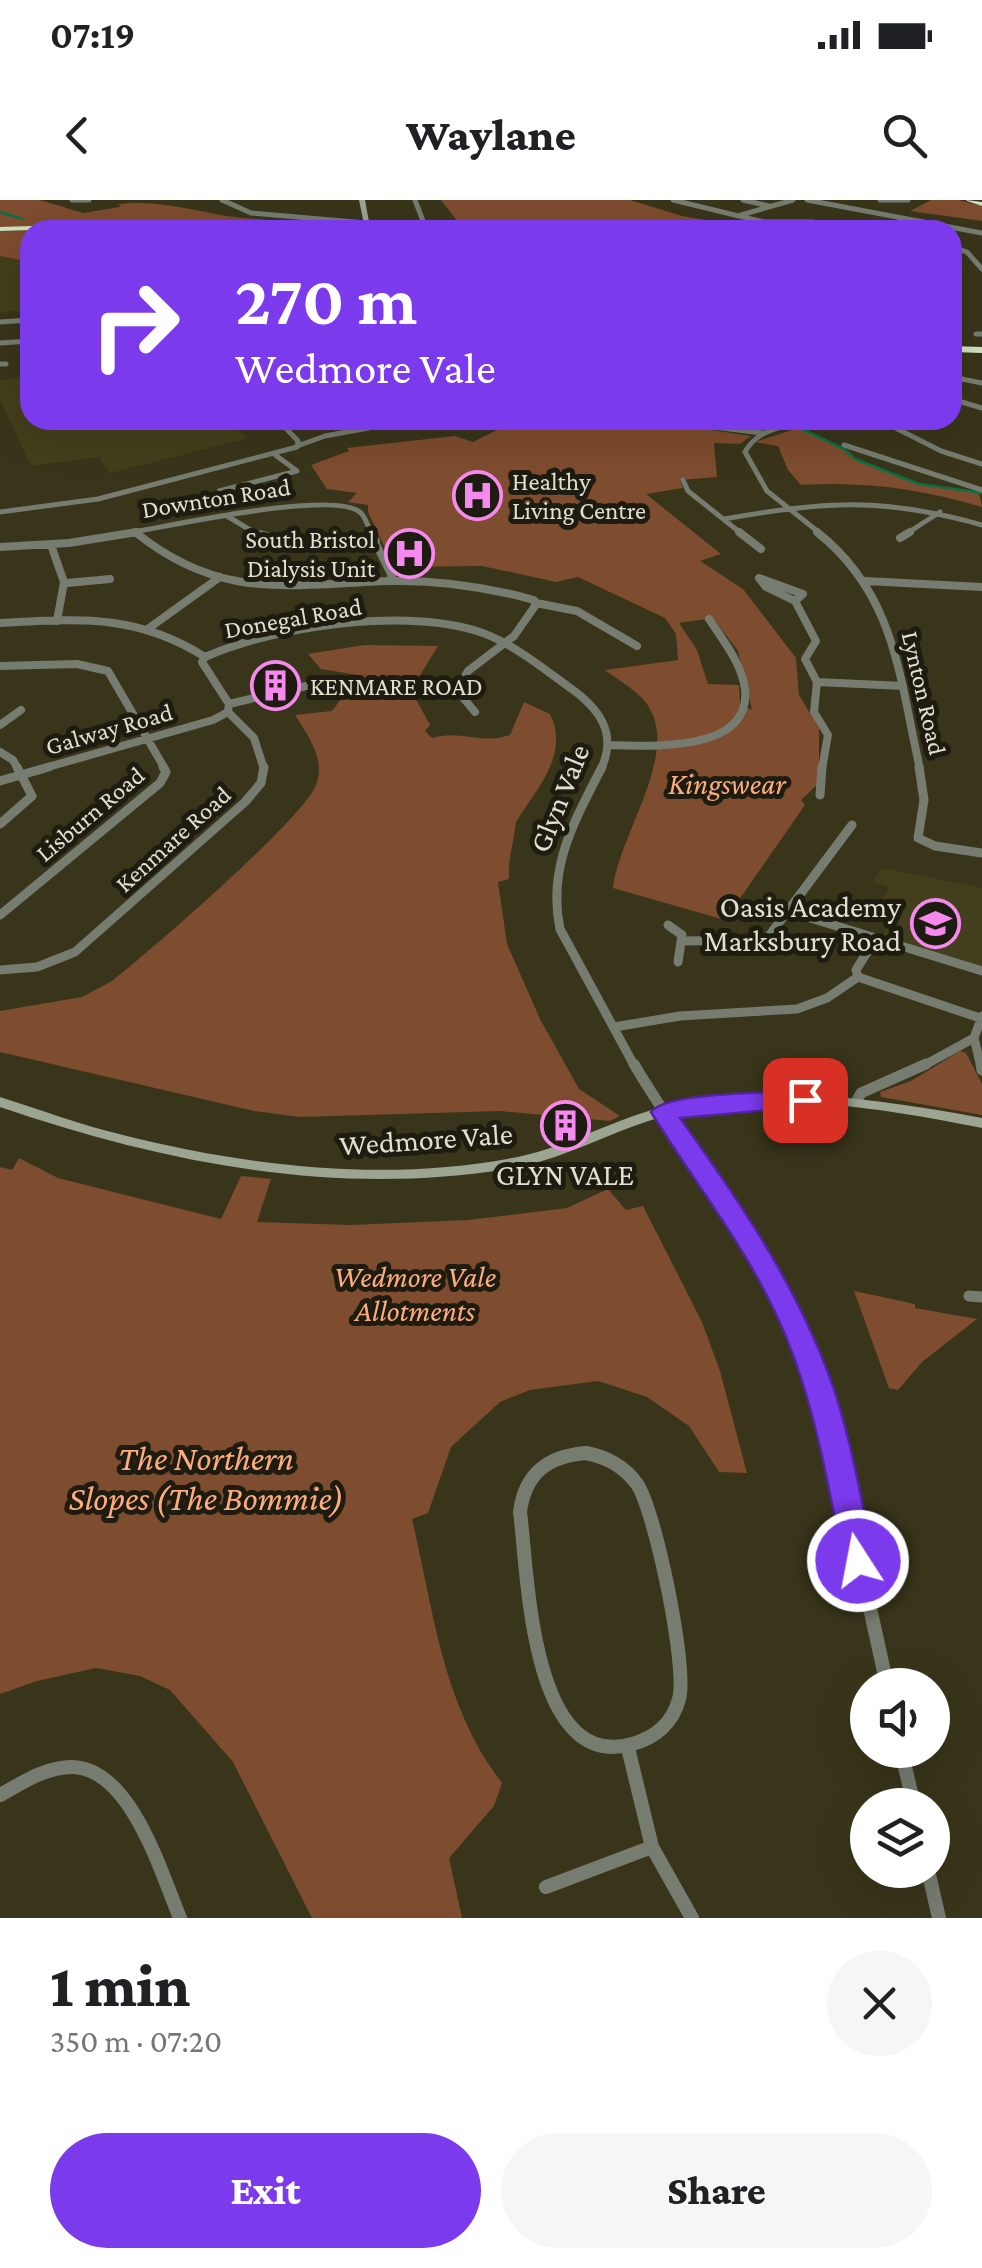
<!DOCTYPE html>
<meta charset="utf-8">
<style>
:root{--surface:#fff;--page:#f6f6f6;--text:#202124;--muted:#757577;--accent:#7c3aed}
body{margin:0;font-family:"Crimson Pro",serif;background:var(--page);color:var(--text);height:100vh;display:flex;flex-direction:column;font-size:38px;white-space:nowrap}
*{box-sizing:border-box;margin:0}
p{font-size:32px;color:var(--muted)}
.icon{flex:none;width:55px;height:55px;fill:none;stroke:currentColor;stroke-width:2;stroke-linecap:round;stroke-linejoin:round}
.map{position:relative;height:1718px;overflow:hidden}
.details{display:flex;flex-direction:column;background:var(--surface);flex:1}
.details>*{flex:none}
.hud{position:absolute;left:20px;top:20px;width:942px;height:210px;border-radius:30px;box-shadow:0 10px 40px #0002;background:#7c3aed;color:#fff;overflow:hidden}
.tools{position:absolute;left:850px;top:1468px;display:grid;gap:20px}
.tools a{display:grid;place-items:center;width:100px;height:100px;border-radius:50%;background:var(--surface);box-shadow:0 10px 40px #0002;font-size:50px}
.pin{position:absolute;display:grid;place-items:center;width:85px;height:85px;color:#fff;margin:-42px;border-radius:20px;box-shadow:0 5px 15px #0006}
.me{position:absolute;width:110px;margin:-55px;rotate:349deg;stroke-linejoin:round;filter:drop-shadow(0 0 8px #0008)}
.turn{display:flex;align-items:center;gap:35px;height:210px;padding:0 50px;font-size:45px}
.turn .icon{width:130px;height:130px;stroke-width:2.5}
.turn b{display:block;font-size:70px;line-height:85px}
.round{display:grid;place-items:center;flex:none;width:105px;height:105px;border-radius:52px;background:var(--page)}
.summary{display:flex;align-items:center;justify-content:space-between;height:170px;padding:0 50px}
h1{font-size:60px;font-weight:800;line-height:75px}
.primary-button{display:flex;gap:20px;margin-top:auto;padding:20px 50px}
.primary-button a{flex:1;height:115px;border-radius:60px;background:var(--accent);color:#fff;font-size:40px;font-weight:800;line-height:115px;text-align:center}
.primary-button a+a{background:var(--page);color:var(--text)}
.status{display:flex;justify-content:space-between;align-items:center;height:70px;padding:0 50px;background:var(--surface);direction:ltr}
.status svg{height:28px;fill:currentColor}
header{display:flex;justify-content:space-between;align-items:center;height:130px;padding:0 50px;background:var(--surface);font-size:45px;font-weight:800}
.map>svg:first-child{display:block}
.built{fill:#433f1c}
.green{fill:#7e4c2e;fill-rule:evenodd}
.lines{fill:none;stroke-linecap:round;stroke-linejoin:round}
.stream{stroke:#0a7144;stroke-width:2.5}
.street-far4{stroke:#767c70;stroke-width:5}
.street-far3{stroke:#767c70;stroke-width:8}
.street-far2{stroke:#767c70;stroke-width:9}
.street-far1{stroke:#767c70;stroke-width:11}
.street{stroke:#767c70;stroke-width:14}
.secondary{fill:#9ba592;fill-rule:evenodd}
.highway{fill:#d0e0c2;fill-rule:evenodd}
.route{fill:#7c3aed;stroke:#51269a;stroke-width:2.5}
.labels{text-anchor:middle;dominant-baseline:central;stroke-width:10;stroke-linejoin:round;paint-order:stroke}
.far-poi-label{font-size:25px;fill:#e1e0d0;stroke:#1e1c10;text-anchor:start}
.far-street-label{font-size:25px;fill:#e1e0d0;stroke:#1e1c10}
.park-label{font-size:30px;font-style:italic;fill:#feac7e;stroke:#1e1c10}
.street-label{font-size:30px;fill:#e1e0d0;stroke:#1e1c10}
.poi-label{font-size:30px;fill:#e1e0d0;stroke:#1e1c10;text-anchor:end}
.near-park-label{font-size:35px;font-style:italic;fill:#feac7e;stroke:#1e1c10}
</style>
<div class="status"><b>07:19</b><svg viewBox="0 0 49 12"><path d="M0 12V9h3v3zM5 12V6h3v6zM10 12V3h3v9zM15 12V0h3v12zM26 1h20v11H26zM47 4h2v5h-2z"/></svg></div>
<header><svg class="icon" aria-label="back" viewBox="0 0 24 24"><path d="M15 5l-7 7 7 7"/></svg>Waylane<svg class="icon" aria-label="search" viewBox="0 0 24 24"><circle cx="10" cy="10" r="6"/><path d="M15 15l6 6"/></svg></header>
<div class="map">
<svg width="982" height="1718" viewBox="0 0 982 1718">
<rect width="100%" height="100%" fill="#38351a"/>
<path class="built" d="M 0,56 L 30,62 L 30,110 L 0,112 Z
M 30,175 L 30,220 L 225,220 L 248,238 L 110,273 L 99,257 L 31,266 L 0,200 L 0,181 Z
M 882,668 L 982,688 L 982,767 L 883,735 L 896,712 L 879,706 L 890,687 L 873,682 Z"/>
<path class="green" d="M 0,0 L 40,0 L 83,13 L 120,7 L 119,4 C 157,0 190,10 227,16 C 259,20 290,21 322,25 L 320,28 L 331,30 L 145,22 L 0,28 Z
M 441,0 L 630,0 L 682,16 L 764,30 L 453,30 L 461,26 Z
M 931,0 L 958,0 L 982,6 L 982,21 L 910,11 Z
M 161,26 L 223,30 L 30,30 L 30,62 L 0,56 L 0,31 Z
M 474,220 L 529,220 L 559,229 L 591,220 L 645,220 L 751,236 L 740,244 L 714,243 L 717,277 L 680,280 L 683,288 L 646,294 L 721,354 L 700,361 L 743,389 L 796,458 L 799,495 L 819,528 L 819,583 L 801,600 L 805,605 L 725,720 L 613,688 C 619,632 687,546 642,498 C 632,488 617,479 605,470 L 678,460 L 676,434 L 665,418 L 578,377 L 556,382 L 482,366 L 394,367 L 368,312 L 368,305 L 348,302 L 357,293 L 327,289 L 311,265 L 349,251 L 347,248 L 455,236 L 473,242 L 499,229 ZM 713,418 L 738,451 L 752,510 L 740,504 L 739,485 L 708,484 L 697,450 L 679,423 Z
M 798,228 L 851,253 L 856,260 L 920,285 L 979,293 L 982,307 C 921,289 865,281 801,285 L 788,270 L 778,246 L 755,242 Z
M 364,445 L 438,446 L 411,490 L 430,525 L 425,531 L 432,538 C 460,529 482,545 510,535 L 524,502 L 550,514 C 570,554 537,588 516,622 C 514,641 508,657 509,679 L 498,682 L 507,744 L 540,819 L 579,889 L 620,916 L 610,921 L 500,911 L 300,917 L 254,911 L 0,852 L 0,811 L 82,797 L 112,781 C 147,754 304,618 316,585 C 326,559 308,536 295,515 L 332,511 L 341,499 L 352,497 L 361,487 L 358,475 L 321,469 L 308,454 Z
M 960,851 L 966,853 L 982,884 L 982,915 L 881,897 L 880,892 L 911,881 Z
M 19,958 L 58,978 L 221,1019 L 241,976 L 271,979 L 257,1022 L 351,1025 L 468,1020 L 567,1008 L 608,989 L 626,1010 L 643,1006 L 702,1122 L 720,1171 L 747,1273 L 719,1272 L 689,1226 L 647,1197 L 598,1181 L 530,1190 L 500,1202 L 451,1247 L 428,1313 L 412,1319 C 434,1412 442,1505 502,1583 L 494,1606 L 449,1658 L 462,1718 L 312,1718 L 233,1562 L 170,1490 L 140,1476 L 96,1468 L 37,1481 L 0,1494 L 0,967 L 12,970 Z
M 854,1091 L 915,1104 L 915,1108 L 977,1119 L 922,1162 L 898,1190 L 889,1188 Z"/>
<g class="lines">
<path class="stream" d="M 0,12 L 22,19
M 802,229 L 844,249 L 855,259 L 919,284 L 982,293"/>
<path class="street-far4" d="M 72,0 L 89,0
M 222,0 L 251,13 L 366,23
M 415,0 L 423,21 L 430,25 L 424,30
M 673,0 L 764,22 L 812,22 L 859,30
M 743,0 L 769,6
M 807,0 L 982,33
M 880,0 L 908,0
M 741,15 L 793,0
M 952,47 L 967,52 L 982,69
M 0,122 L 30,120
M 976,134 L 982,134
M 0,143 L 30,141
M 0,164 L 6,164
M 952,177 L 982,183
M 952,199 L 982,208
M 470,220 L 479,225
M 656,220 L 762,233
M 880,220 L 941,251 L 982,264
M 300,245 L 325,236 L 412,220
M 844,245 L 982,290
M 683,280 L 688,291 L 742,334
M 219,291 L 297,271 L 274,254
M 0,312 L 98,299 L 297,247 L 298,241 L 278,220
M 227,316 L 257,334
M 724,319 C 824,301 883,297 982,325
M 134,331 L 138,334
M 122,334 C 162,328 336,288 361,313 C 365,317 369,328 371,334
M 821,334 L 767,291 L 745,252 C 760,224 797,225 825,220
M 906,334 L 940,312"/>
<path class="street-far3" d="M 135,332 C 222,402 289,384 390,381 C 439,380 487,387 534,400 L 535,406 L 514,436 L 468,471 L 460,485 L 460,494 L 475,512
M 252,332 L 298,344 L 376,341
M 370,332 L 392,376 L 389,381
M 739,332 L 761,349
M 817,332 C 896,395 899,477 920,569
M 900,338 L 910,332
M 51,345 L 64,382 L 57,421
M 0,347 L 69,343 L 137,332
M 759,378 L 803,394 L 795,401 L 766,387 Z
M 865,381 L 982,387
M 67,383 L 110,379
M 795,401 L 816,441 L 805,459 L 817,482
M 536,403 L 577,411 L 637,446
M 0,423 C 79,419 136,413 205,457 L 202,462 L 229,504 L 228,512 L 254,538 L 264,569
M 149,428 L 220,377
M 205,457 C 275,426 402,408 477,431 C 511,442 540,466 569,487 C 599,508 618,533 601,569
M 0,466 L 77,464 L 108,471 L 165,569
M 282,477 L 291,490
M 817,482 L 814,512 L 828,535 L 822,569
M 817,482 L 903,486
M 229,504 L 306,486
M 0,525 L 21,510
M 609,545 C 650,546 752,553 745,489 C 742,464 723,440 709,419
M 0,552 L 13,560 L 18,569
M 41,569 L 213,520 L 228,512"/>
<path class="street-far2" d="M 602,567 C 575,620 547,667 560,729 L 635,867
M 919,567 L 924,600 L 918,638 L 935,646 L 982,653
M 0,581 L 49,567
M 820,595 L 822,567
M 0,624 L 32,596 L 17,567
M 788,711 L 982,771
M 0,715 L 160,583 L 166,572 L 163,567
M 668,725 L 682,735 L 678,762
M 683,741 L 766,740 L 852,625
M 0,770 L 37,767 L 75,752 L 245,602 L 261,583 L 264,567
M 858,777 L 856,770 L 876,738
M 614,827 L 680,816 L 797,809 L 827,798 L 858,777 L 980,818
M 921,867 L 974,838
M 981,867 L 974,838 L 982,816"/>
<path class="street-far1" d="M 634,864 C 673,931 722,991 761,1057 C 795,1116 816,1179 834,1243
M 981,864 L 982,870
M 856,902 L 861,893 L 926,864
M 969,1096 L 982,1097"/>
<path class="street" d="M 833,1241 L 887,1485
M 586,1253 C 607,1257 624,1266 637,1284 C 655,1310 688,1468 679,1499 C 673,1523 655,1538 632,1544 C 530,1573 528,1372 520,1312 C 525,1273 548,1256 586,1253 Z
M 628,1548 L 652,1647 L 692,1718
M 901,1550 L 914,1605
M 0,1595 C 22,1583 45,1567 72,1567 C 131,1568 161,1673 180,1718
M 928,1670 L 939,1718
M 546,1687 L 652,1647"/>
<path class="secondary" d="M 359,0 L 365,0 L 369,22 L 389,30 L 381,30 L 364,24 Z
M 779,893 C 847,896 914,905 982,918 L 982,928 C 877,907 763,888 658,918 C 607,933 561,961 507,969 C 335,997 164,963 0,907 L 0,897 C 41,910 81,925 123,935 C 249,967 394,983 522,956 C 562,947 598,928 636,915 C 683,899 730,895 779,893 Z"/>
<path class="highway" d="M 966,0 L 982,2 L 982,6 L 967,1 Z
M 159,22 L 250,30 L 159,26 L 0,31 L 0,27 Z
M 952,146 L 982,147 L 982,153 L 952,152 Z"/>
</g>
<path class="route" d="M 805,892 L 817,900 L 814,906 L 680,918 C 738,999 794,1081 829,1175 C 851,1235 861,1299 874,1361 L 869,1371 L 858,1375 L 848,1371 L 843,1361 C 827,1277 812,1190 775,1112 C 741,1040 692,979 651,912 C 666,892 778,892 805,892 Z"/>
<defs>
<symbol id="hospital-ring" viewBox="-11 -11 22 22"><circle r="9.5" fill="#1e1c10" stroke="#f689ee" stroke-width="1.5"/><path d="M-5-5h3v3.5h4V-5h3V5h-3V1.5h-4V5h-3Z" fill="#f689ee"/></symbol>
<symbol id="building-ring" viewBox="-11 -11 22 22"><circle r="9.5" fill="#1e1c10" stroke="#f689ee" stroke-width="1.5"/><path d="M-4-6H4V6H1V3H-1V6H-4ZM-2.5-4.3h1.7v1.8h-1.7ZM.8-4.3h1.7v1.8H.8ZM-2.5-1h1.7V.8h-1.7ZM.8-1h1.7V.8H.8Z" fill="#f689ee"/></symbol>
<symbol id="school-ring" viewBox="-11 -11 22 22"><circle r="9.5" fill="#1e1c10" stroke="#f689ee" stroke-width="1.5"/><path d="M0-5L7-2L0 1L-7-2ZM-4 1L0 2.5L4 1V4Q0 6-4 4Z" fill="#f689ee"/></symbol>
</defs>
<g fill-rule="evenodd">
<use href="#hospital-ring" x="450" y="268" width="55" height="55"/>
<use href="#hospital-ring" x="382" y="326" width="55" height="55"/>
<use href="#building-ring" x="248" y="458" width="55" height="55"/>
<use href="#school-ring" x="908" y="696" width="55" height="55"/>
<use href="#building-ring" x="538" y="898" width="55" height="55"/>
</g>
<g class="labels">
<g class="far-poi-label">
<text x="512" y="281">Healthy<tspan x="512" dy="29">Living Centre</tspan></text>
<text x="375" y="339" text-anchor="end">South Bristol<tspan x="375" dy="29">Dialysis Unit</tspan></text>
<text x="310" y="486">KENMARE ROAD</text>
</g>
<g class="far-street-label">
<text transform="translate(216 298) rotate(-9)">Downton Road</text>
<text transform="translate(293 418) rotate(-10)">Donegal Road</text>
<text transform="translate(924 493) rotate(77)">Lynton Road</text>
<text transform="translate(109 529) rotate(-16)">Galway Road</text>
<text transform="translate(90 614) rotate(-40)">Lisburn Road</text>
<text transform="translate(173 639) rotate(-42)">Kenmare Road</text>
</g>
<g class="park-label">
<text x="727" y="583">Kingswear</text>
<text x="415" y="1076">Wedmore Vale<tspan x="415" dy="34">Allotments</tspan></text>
</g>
<g class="street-label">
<text transform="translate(559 598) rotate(-68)">Glyn Vale</text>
<text transform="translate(426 939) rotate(-4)">Wedmore Vale</text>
</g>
<g class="poi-label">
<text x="901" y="706">Oasis Academy<tspan x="901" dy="34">Marksbury Road</tspan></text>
<text x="565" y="974" text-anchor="middle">GLYN VALE</text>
</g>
<g class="near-park-label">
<text x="206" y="1258">The Northern<tspan x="206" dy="40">Slopes (The Bommie)</tspan></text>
</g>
</g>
</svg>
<div class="tools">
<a><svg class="icon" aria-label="sound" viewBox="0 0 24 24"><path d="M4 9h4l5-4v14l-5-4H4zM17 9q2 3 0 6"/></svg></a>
<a><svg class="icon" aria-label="layers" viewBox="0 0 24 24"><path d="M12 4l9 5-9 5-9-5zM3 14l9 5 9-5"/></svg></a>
</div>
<div class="pin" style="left:805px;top:900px;background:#d93025"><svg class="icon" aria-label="arrive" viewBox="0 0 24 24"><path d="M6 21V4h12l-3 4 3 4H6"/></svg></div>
<svg class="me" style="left:858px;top:1361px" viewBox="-20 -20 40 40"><circle r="17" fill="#7c3aed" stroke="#fff" stroke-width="3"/><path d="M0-11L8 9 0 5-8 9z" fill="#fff"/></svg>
<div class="hud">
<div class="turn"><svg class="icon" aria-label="right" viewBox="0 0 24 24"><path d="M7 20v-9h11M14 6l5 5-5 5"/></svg><div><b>270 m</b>Wedmore Vale</div></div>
</div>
</div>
<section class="details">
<div class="summary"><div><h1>1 min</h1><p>350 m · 07:20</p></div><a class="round"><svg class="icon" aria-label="close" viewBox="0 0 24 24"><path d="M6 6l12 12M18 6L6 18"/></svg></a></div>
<div class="primary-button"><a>Exit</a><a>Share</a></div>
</section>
